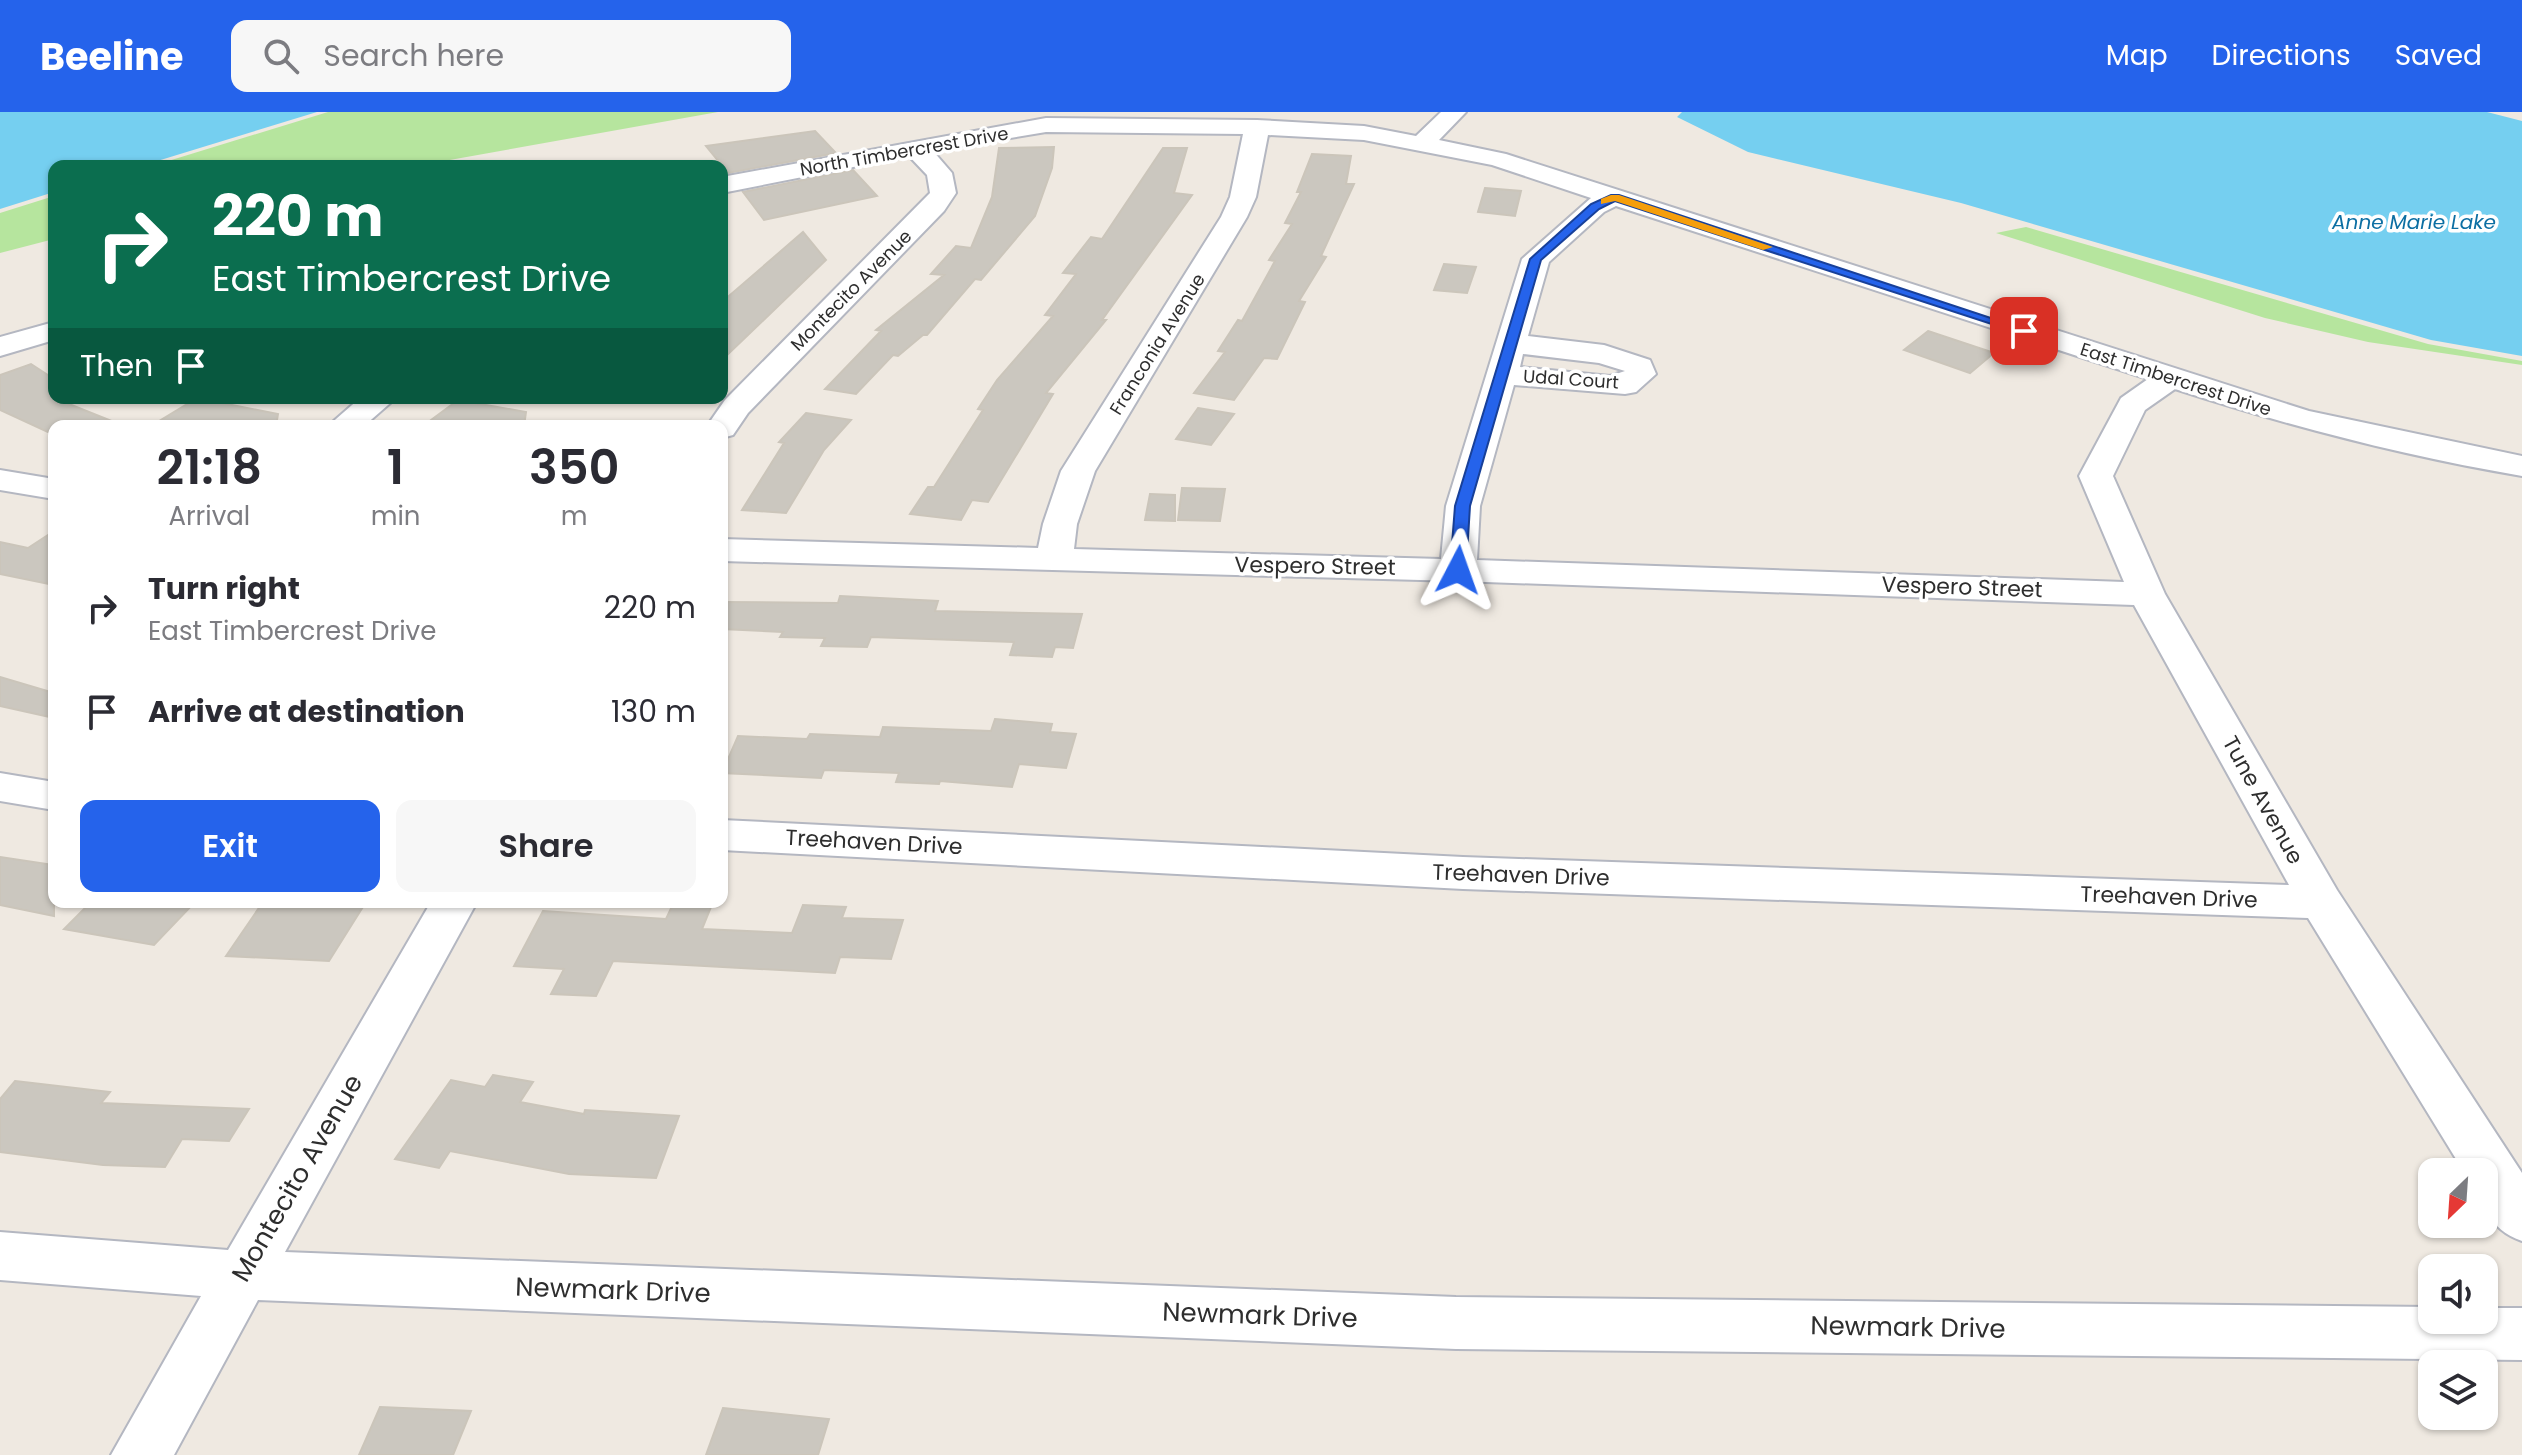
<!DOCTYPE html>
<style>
:root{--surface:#fff;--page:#f7f7f7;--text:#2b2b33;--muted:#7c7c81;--accent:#2563eb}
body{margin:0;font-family:Poppins,sans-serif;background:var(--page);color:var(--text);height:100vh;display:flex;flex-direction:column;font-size:30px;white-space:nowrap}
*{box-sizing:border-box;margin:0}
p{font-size:26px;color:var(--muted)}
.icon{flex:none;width:44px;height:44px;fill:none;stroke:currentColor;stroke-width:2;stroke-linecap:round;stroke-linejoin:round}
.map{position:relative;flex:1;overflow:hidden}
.panel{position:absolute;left:48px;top:308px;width:680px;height:488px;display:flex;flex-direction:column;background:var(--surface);border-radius:16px;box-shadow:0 2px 6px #0004}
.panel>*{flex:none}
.banner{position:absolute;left:48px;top:48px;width:680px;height:244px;border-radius:16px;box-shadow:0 2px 6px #0004;background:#0b6e4f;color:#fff;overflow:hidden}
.needle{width:52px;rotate:205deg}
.buttons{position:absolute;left:2418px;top:1046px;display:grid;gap:16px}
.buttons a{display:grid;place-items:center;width:80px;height:80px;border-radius:16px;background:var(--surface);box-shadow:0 2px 6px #0004;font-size:40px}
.pin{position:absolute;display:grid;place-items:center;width:68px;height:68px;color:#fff;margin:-34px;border-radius:16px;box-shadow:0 4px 12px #0006}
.me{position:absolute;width:88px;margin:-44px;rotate:4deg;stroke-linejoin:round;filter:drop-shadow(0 0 6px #0008)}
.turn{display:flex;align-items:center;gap:28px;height:168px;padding:0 32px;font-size:36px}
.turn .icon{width:104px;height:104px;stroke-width:2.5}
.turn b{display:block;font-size:56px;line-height:68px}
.then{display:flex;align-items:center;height:76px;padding:0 32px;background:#0003;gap:16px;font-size:30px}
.eta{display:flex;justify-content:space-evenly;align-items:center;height:136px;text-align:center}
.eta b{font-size:48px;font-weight:600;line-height:56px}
.primary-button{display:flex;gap:16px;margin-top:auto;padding:16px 32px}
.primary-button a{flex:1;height:92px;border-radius:16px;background:var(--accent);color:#fff;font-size:32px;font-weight:600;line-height:92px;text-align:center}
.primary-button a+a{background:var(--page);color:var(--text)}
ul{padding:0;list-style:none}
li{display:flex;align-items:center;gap:24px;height:104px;padding:0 32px}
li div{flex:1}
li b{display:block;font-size:30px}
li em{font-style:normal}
header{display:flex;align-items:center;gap:48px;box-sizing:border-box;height:112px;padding:0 40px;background:var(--accent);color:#fff}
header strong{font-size:38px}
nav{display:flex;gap:44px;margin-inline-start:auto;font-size:28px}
.search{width:560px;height:72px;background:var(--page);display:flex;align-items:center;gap:20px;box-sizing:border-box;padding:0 28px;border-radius:16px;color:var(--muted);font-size:30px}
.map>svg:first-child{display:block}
.green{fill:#b6e59e}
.water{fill:#75cff0}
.building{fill:#cbc7bf;stroke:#cbc5ba;stroke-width:2}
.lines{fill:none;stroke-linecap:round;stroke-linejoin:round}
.minor-casing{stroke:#b4b7c1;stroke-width:4}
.minor{fill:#fff;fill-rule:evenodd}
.route{fill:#2563eb;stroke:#184099;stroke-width:2}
.slow{fill:#f59e0b}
.labels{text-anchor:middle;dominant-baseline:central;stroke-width:7;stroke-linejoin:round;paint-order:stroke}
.far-street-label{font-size:18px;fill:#2e2e2e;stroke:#fff}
.far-water-label{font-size:20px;font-style:italic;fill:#0d6fa3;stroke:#fff}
.street-label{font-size:22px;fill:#2e2e2e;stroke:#fff}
.near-street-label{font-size:26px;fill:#2e2e2e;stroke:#fff}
</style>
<header>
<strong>Beeline</strong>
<div class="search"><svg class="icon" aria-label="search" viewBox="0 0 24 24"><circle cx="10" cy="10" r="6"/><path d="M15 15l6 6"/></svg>Search here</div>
<nav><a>Map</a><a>Directions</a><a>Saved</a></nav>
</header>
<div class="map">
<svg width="2522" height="1343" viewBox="0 0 2522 1343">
<rect width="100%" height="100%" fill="#efe9e1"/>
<path class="green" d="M 328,0 L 718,0 L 416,54 L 152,54 Z
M 54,84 L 54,127 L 0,141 L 0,101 Z
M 2026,115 L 2428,232 L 2522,249 L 2522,253 L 2368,230 L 2265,206 L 1996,121 Z"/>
<path class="water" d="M 0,0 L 317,0 L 141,54 L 54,54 L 54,80 L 0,97 Z
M 1682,0 L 2487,0 L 2522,9 L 2522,244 L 2431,228 L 1961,91 L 1748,40 L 1677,5 Z"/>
<path class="building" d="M 815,19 L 836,41 L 728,61 L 706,34 Z
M 1054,35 L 1052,56 L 1035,104 L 981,168 L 975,167 L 927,223 L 923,223 L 898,244 L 893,243 L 856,282 L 825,277 L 881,219 L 876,218 L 944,163 L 931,162 L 956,134 L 971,136 L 992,85 L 999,36 Z
M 1163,36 L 1187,36 L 1174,81 L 1192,83 L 1102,208 L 1106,208 L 1046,281 L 1053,282 L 988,390 L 972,388 L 961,408 L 910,402 L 928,375 L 934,375 L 983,298 L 978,297 L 997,268 L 1053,204 L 1045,203 L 1076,162 L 1063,161 L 1091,125 L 1102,127 Z
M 1312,42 L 1351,44 L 1346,72 L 1354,72 L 1321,144 L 1326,145 L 1299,189 L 1305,190 L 1277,247 L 1264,246 L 1234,288 L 1194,281 L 1225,240 L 1218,239 L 1238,208 L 1242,209 L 1275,149 L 1269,148 L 1292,112 L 1285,111 L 1301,80 L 1297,80 Z
M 853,58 L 877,84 L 764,108 L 743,80 Z
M 1485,76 L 1521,79 L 1515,104 L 1478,100 Z
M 803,120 L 826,148 L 722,248 L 722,190 Z
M 1444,152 L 1476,155 L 1467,181 L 1434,178 Z
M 1928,219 L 1994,241 L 1970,261 L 1904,238 Z
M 31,252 L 54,267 L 54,286 L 124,314 L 54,314 L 48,320 L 0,298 L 0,263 Z
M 197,286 L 278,302 L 276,314 L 151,314 Z
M 458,288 L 526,300 L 524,314 L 423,314 Z
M 1198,296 L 1234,302 L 1211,333 L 1176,327 Z
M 806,301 L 851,308 L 824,338 L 786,401 L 742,398 L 784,331 L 779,330 Z
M 1182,376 L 1225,377 L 1220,409 L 1178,408 Z
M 1150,382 L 1175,383 L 1175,409 L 1145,408 Z
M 54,419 L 54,473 L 0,462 L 0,430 L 28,436 Z
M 840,484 L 938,489 L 935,499 L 1082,502 L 1073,536 L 1055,535 L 1052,545 L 1010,543 L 1014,530 L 871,525 L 867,535 L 821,534 L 825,526 L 780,525 L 783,520 L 722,517 L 722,490 L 838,491 Z
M 0,565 L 54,581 L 54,606 L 0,594 Z
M 995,607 L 1052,612 L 1050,620 L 1076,622 L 1066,656 L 1019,652 L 1012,675 L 940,669 L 939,672 L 896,670 L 899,661 L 824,658 L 821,666 L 722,661 L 738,624 L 807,627 L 810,622 L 880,625 L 883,615 L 991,619 Z
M 0,745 L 54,753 L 54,804 L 0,793 Z
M 91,790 L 195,790 L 154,833 L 64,817 Z
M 263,790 L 366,790 L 329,849 L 226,844 Z
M 674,790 L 713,790 L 702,817 L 792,821 L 803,793 L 846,795 L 842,806 L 903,808 L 891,847 L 840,845 L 835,861 L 613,849 L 596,884 L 551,882 L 564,857 L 514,854 L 543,799 L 666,807 Z
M 493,963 L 533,970 L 520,990 L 584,1002 L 585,998 L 679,1004 L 656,1066 L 569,1062 L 450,1039 L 439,1056 L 395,1047 L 451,968 L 485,975 Z
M 15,969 L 110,980 L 101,991 L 249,997 L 229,1029 L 182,1027 L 165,1055 L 103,1053 L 0,1040 L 0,987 Z
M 380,1295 L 471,1299 L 453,1343 L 359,1343 Z
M 723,1296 L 829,1307 L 818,1343 L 706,1343 Z"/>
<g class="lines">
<defs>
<path id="minor" d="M 1441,0 L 1466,0 L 1439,28 L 1506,42 L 2309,299 L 2522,344 L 2522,364 C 2404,344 2289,314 2175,277 L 2145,298 L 2113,364 L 2165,482 L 2337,778 L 2522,1061 L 2522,1129 C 2486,1116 2484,1094 2484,1060 L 2464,1060 L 2308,806 L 1463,777 L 722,738 L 722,708 L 1463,745 L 2289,773 L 2134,493 L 1458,469 L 722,449 L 722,427 L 1038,436 L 1043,412 L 1061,359 L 1221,105 L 1230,85 L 1243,22 L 1046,20 L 933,39 L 952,61 L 956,81 L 944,99 L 748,301 L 733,323 L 722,326 L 722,314 L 707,314 L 725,288 L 930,81 L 927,63 L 909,44 L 722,81 L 722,65 L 1046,6 L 1257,8 L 1364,14 L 1416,24 ZM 1268,23 L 1364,28 L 1492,53 L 1591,86 L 1522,147 L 1446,394 L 1441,447 L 1074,437 L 1077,412 L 1095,359 L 1247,105 L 1256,85 ZM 1616,94 L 2148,267 L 2121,286 L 2079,364 L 2124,470 L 1477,448 L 1480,394 L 1514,273 L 1625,282 L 1636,280 L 1656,262 L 1650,248 L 1604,233 L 1528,224 L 1549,150 L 1604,100 ZM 1523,242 L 1599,251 L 1625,259 L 1610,264 L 1520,255 Z
M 54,210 L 54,228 L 0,244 L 0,225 Z
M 360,286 L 396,286 L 364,314 L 328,314 Z
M 0,358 L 54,367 L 54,387 L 0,378 Z
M 0,661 L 54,670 L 54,698 L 0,689 Z
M 431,790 L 477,790 L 285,1140 L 1456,1185 L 2432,1195 L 2432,1208 L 2484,1208 L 2484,1196 L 2522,1196 L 2522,1248 L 1456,1237 L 258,1188 L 174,1343 L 111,1343 L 201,1184 L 0,1168 L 0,1120 L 228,1138 Z"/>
</defs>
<use href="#minor" class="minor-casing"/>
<use href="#minor" class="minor"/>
</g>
<path class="route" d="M 1611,83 L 1619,83 L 2030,219 L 2019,221 L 1615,89 L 1599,97 L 1541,148 L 1470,394 L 1466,458 L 1458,463 L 1452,461 L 1450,458 L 1455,394 L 1530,147 L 1591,92 Z"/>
<path class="slow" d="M 1611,83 L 1619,83 L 1773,135 L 1763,138 L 1615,89 L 1601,92 L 1601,87 Z"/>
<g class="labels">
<g class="far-street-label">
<text transform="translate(904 39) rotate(-10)">North Timbercrest Drive</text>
<text transform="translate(851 178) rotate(-45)">Montecito Avenue</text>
<text transform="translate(1157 232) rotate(-58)">Franconia Avenue</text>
<text transform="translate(1571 267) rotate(4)">Udal Court</text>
<text transform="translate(2176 267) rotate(18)">East Timbercrest Drive</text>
</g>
<g class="far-water-label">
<text x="2414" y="110">Anne Marie Lake</text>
</g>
<g class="street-label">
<text transform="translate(1315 454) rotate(1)">Vespero Street</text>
<text transform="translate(1962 475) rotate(2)">Vespero Street</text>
<text transform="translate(2263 688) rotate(61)">Tune Avenue</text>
<text transform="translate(874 730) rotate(3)">Treehaven Drive</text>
<text transform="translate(1521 763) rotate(2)">Treehaven Drive</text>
<text transform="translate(2169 785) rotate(2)">Treehaven Drive</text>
</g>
<g class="near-street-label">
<text transform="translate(297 1066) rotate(-60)">Montecito Avenue</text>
<text transform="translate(613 1178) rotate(2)">Newmark Drive</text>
<text transform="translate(1260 1203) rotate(2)">Newmark Drive</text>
<text transform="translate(1908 1215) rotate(1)">Newmark Drive</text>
</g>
</g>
</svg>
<div class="buttons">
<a><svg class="needle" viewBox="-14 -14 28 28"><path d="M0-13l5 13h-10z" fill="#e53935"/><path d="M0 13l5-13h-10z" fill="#7c7c81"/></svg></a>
<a><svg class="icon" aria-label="sound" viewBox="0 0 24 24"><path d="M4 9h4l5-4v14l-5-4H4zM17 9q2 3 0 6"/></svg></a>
<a><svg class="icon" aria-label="layers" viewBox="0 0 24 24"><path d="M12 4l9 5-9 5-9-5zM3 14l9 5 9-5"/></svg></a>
</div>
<div class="pin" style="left:2024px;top:219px;background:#d93025"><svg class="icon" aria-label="arrive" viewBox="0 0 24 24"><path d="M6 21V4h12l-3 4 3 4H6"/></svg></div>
<svg class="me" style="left:1458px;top:458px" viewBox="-20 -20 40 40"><path d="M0-17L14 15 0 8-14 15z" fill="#2563eb" stroke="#fff" stroke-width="4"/></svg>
<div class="banner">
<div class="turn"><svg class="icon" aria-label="right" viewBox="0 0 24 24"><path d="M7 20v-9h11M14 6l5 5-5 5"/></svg><div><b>220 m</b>East Timbercrest Drive</div></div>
<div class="then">Then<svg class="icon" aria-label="arrive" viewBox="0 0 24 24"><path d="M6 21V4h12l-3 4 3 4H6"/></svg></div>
</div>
<section class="panel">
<div class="eta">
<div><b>21:18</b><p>Arrival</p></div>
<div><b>1</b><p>min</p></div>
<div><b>350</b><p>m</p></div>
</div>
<ul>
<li><svg class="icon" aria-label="right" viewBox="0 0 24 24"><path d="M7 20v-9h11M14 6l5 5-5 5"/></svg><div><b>Turn right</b><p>East Timbercrest Drive</p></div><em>220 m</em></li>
<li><svg class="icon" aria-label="arrive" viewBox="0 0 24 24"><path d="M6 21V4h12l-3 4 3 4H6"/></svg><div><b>Arrive at destination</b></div><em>130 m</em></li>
</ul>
<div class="primary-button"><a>Exit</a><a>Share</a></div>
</section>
</div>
